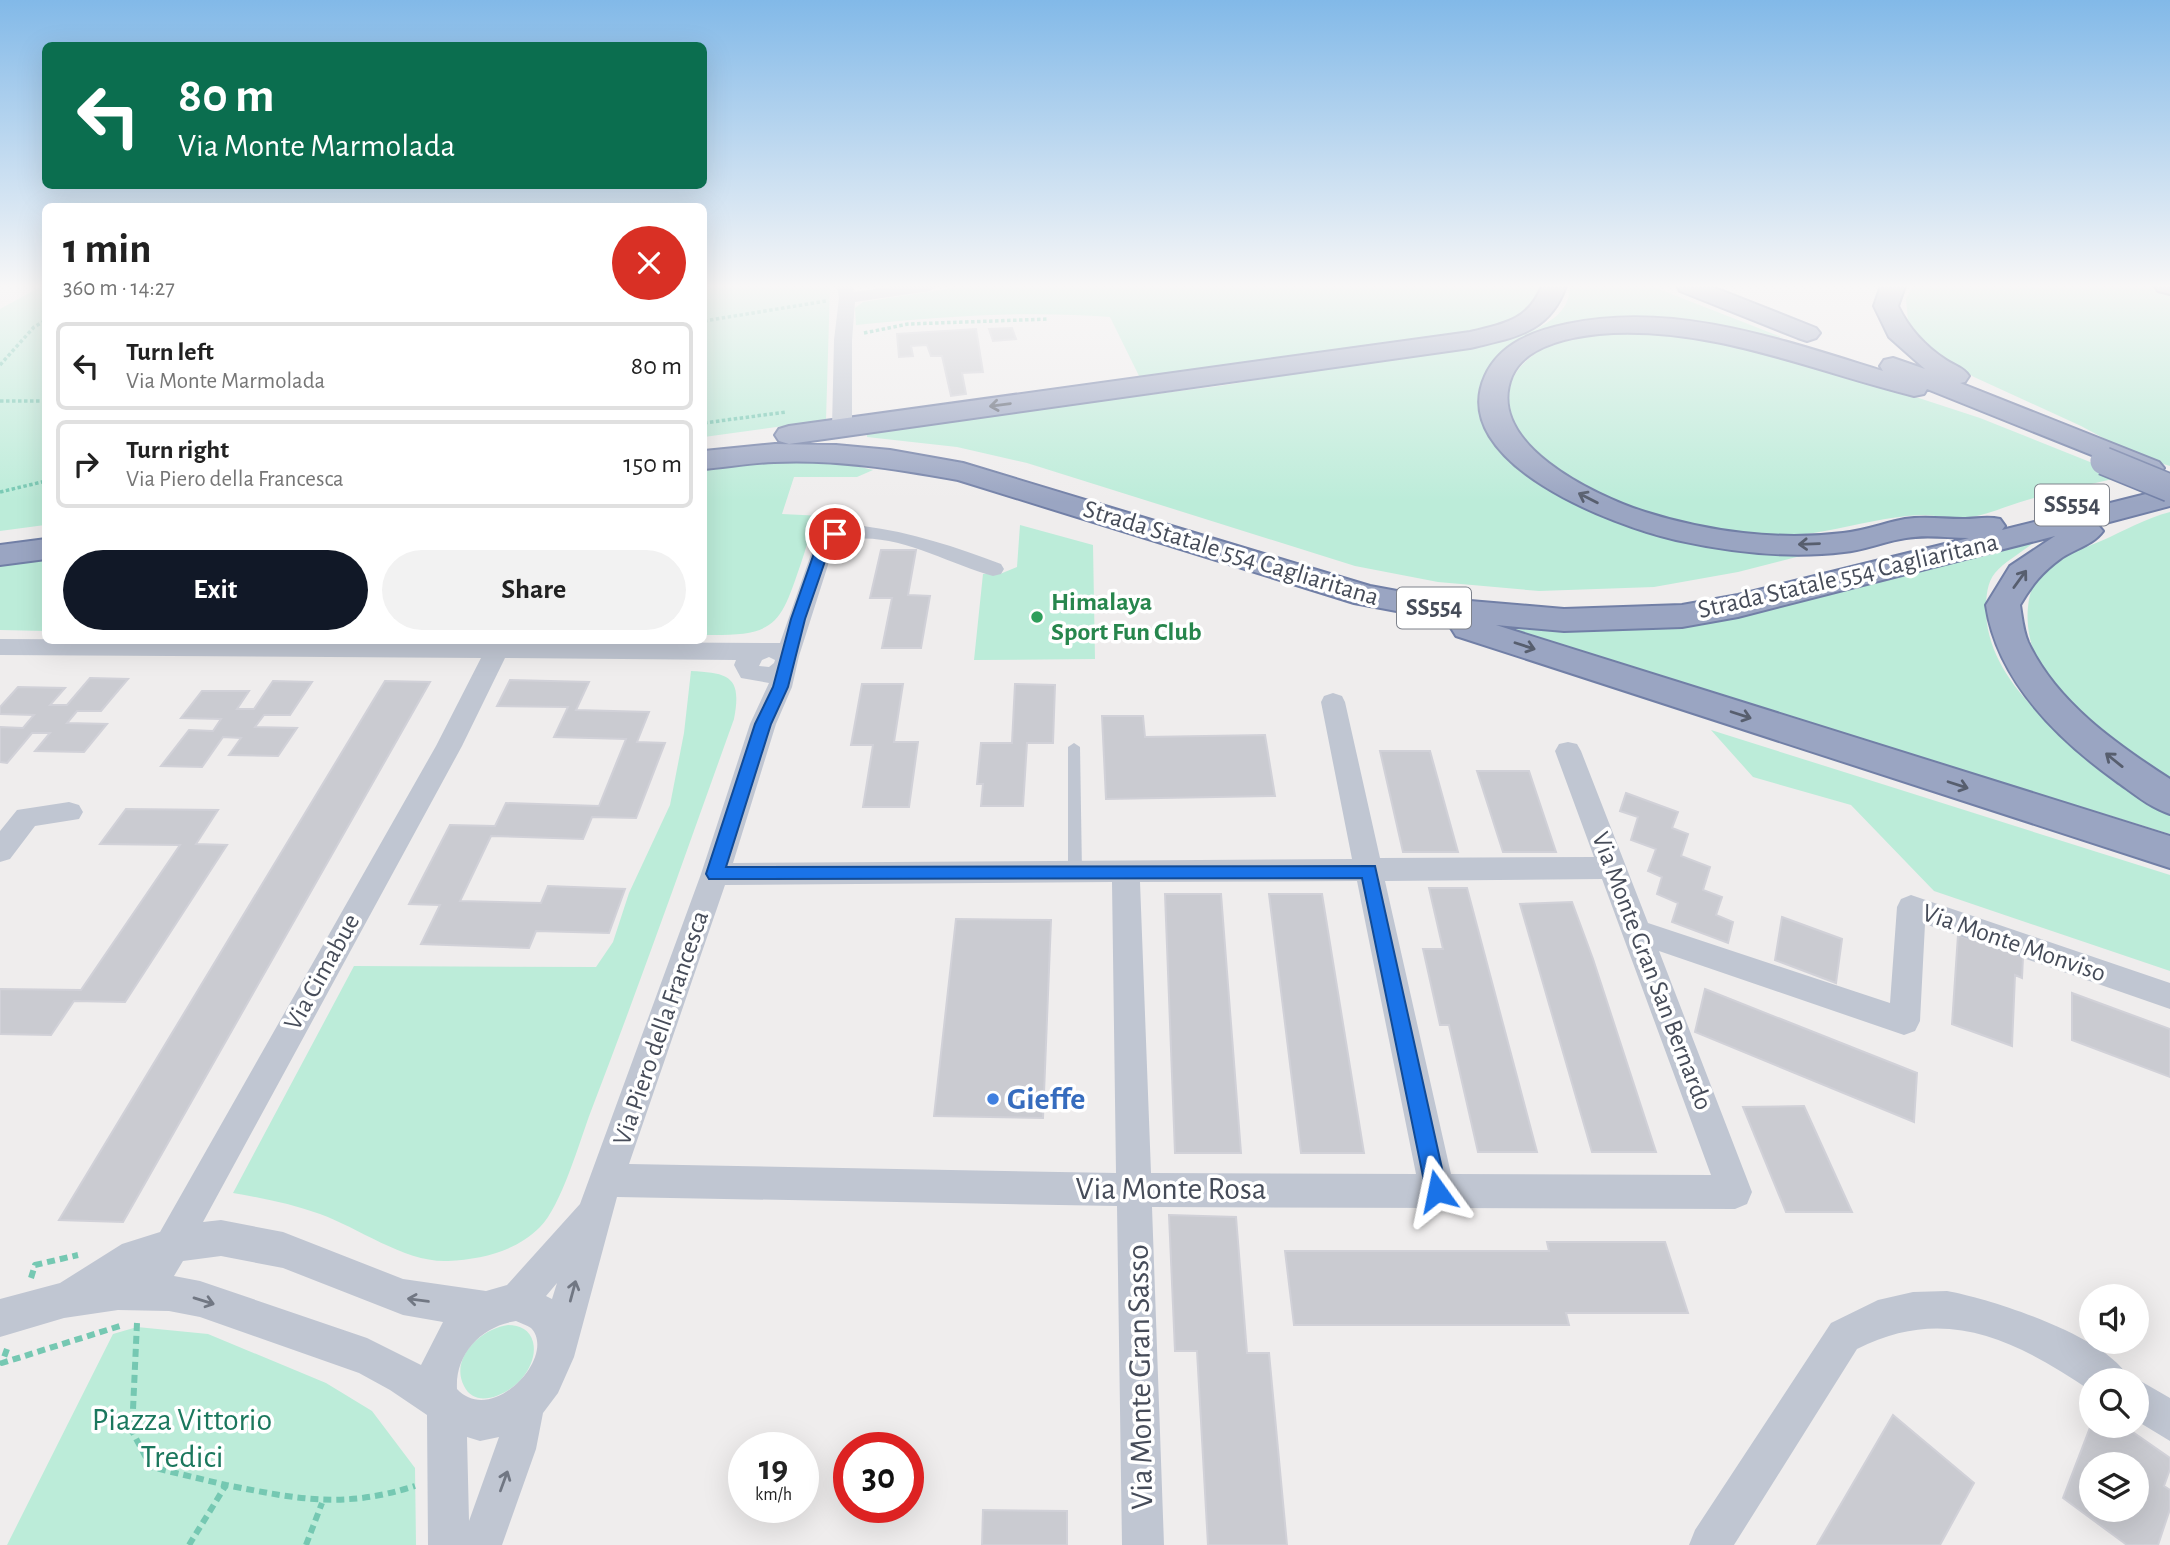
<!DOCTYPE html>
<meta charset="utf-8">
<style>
:root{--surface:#fff;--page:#f2f2f2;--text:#222;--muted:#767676;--line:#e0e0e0;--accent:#111827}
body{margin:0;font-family:"Alegreya Sans",sans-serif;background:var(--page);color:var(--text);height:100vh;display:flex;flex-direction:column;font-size:26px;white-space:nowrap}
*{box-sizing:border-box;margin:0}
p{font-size:23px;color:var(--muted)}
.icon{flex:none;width:38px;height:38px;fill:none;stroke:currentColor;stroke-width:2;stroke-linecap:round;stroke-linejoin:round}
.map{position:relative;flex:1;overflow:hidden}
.side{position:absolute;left:42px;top:203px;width:665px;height:441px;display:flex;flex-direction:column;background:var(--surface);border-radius:10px;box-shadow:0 7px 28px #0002}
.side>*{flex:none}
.top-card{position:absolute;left:42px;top:42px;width:665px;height:147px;border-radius:10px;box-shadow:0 7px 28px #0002;background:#0b6e4f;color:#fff;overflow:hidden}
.fabs{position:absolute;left:2079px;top:1284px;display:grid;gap:14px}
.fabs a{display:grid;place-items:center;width:70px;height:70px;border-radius:50%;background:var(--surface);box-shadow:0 7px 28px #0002;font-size:35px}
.speed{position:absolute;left:728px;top:1432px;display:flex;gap:14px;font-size:35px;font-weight:700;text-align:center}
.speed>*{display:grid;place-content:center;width:91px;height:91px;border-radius:50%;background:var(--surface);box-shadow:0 7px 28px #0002;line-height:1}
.speed small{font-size:18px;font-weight:400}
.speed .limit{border:10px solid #d22;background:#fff;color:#111}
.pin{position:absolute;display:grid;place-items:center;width:60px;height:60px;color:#fff;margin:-30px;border:4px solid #fff;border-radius:50%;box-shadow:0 2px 7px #0007}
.me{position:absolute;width:77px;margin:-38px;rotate:348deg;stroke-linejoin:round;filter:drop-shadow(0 0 5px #0008)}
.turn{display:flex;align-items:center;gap:24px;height:147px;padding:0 21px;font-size:32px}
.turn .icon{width:91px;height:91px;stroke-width:2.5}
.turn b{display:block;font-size:49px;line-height:60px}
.round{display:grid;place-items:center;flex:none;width:74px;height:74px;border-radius:37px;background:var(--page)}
.head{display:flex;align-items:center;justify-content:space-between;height:119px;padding:0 21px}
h1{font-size:42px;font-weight:700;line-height:52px}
.action{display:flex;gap:14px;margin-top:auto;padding:14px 21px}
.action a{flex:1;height:80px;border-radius:42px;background:var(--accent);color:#fff;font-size:28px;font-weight:700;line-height:80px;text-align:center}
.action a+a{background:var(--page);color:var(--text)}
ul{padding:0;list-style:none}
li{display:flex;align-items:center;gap:21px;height:88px;margin:0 14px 10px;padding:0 7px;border:4px solid var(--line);border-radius:10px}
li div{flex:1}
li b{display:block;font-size:26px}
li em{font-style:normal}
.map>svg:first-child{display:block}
.green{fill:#bcecd9}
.building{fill:#cacbd1;stroke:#d1d1d8;stroke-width:2;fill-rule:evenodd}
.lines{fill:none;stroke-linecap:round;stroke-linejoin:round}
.trunk-casing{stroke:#717fa6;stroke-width:4}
.path-far1{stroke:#75c8b2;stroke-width:3.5;stroke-dasharray:3.5 2.5;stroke-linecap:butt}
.path{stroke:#75c8b2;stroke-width:6;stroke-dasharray:8 5;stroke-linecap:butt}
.service{fill:#c0c6d2;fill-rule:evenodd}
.minor{fill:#c0c6d2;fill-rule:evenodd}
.trunk{fill:#9aa5c2;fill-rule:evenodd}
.trunk-bridge-casing{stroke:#717fa6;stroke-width:30;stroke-linecap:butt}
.trunk-bridge{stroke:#9aa5c2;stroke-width:27}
.oneway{stroke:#575e6e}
.oneway2{stroke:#717783}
.route{fill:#1a73e8;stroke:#114b97;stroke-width:2}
.leisure-dot{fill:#2e9e5b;stroke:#fff;stroke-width:2.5}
.shop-dot{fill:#3f7fe0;stroke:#fff;stroke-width:2.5}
.labels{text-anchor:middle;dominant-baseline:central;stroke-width:7;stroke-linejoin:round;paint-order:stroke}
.shield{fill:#fff;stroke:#7e828b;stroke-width:2}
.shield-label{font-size:24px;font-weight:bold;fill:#464c59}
.street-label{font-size:26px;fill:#464c59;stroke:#fff}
.leisure-label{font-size:26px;font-weight:bold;fill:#27864d;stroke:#fff;text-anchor:start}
.near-shop-label{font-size:32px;font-weight:bold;fill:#366cbe;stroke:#fff;text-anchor:start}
.near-street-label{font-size:32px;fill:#464c59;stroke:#fff}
.near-park-label{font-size:32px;fill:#1a775d;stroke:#fff}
</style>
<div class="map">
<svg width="2170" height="1545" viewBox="0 0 2170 1545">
<rect width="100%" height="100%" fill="#efeded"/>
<path class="green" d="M 42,286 L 46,286 L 45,525 L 0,531 L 0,309 Z
M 704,286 L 830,286 L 826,420 L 704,437 Z
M 966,286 L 1549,286 L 1545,303 L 1498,329 L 1140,378 L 1110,317 C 1026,310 941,317 856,325 L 855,308 L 863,302 Z
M 1570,286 L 1651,286 L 1784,338 L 1689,321 L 1601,319 L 1565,325 L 1499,359 L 1479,388 L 1478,403 L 1481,414 L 1495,434 L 1607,514 L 1816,552 L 1738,572 L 1654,587 L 1539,591 L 1438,582 L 1355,566 L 1027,463 L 957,447 L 867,437 L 867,430 L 1219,386 L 1515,338 C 1539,328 1570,317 1570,286 Z
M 1913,286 L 2155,286 L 2170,290 L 2170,466 L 2137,456 L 2081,426 L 1974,377 L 1931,351 L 1908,321 L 1906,299 Z
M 1632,327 L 1772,350 L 1980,418 L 2125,476 C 2093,484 2059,491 2027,500 C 2009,505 1990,514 1971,517 C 1950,519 1928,513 1907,516 C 1876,519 1845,528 1813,533 C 1781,538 1744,535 1713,530 C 1661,521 1587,496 1547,462 C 1498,422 1491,372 1554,343 C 1579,332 1606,330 1632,327 Z
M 740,463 C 784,463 830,459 873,470 L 857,477 L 794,477 L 782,514 L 823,516 C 821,521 816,524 813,528 C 808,537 806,550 802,560 C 780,626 777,636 704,635 L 704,466 Z
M 2170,512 L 2170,785 C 2113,745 2020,687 2028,607 C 2029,594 2034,579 2044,570 C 2059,557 2084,548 2101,541 C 2124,531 2146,518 2170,512 Z
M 1020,525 L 1093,545 L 1095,659 L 974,660 L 983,574 L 1000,574 L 1017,567 Z
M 2033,543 C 2021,553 2004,562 1995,573 C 1987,582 1986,598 1986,609 C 1986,699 2104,766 2170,811 L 2170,834 L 1501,629 L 1631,630 L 1697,624 Z
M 45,558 L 45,631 L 0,630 L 0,564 Z
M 691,671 C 730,673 742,677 734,719 C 687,850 641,981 591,1111 C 580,1140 561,1207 540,1227 C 515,1252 482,1259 448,1261 C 406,1263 359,1228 320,1214 C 292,1204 262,1198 233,1193 L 354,966 L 596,967 L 613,942 L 629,893 L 670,805 L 684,733 Z
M 1711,730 L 2170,875 L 2170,971 L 1934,891 L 1851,805 L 1753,777 Z
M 508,1325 C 520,1325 530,1330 533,1342 C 536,1354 531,1367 523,1377 C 511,1393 476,1411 464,1386 C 449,1357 483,1328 508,1325 Z
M 137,1327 L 208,1334 L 326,1383 L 372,1411 L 415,1468 L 416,1545 L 7,1545 L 113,1334 Z"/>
<path class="building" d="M 1012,328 L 1016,339 L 993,341 L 989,329 Z
M 976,329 L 983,372 L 962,373 L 966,394 L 951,396 L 942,356 L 931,356 L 927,345 L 911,346 L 913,356 L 899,357 L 897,334 Z
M 881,550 L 916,550 L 908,595 L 930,596 L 921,648 L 882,648 L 892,598 L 870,598 Z
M 90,678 L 128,679 L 101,711 L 77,711 L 67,723 L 107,724 L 84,752 L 35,751 L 50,733 L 32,733 L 7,763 L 0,762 L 0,727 L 23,728 L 34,715 L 0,714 L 0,707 L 18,687 L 65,688 L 50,705 L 67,705 Z
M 510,680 L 589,682 L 576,710 L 649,712 L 637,742 L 665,743 L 636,818 L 592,817 L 583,839 L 491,836 L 460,901 L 541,903 L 548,886 L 625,889 L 609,933 L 536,931 L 529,948 L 421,944 L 440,905 L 409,904 L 450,825 L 495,826 L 506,803 L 599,806 L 626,739 L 554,737 L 568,707 L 497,706 Z
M 273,681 L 312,682 L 290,715 L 264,715 L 255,727 L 297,728 L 278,756 L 229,755 L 241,738 L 223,737 L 202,767 L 161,766 L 189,730 L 213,731 L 221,719 L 181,718 L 202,691 L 249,691 L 237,709 L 254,709 Z
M 385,681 L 430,682 L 123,1222 L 59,1220 Z
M 862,684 L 903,684 L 894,742 L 918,742 L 909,807 L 863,807 L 873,745 L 851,745 Z
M 1015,684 L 1055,685 L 1053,743 L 1027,743 L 1023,806 L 981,806 L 983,784 L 977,784 L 981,743 L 1012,743 Z
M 1102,716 L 1143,716 L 1145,737 L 1265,735 L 1275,796 L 1106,799 Z
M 1380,751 L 1430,751 L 1458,852 L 1403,852 Z
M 1477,771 L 1529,771 L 1556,852 L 1503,852 Z
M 1626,793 L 1678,812 L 1672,828 L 1688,834 L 1681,856 L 1710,867 L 1703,890 L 1722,897 L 1716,915 L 1733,922 L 1728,943 L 1672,922 L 1678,903 L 1657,894 L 1662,877 L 1648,871 L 1656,849 L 1631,840 L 1638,817 L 1620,811 Z
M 126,809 L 218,810 L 196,844 L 227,845 L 125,1002 L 74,1001 L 51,1035 L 0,1034 L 0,989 L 81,990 L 180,845 L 100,844 Z
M 1429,888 L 1467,888 L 1537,1152 L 1478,1152 L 1449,1025 L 1440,1025 L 1423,949 L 1443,949 Z
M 1165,894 L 1221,894 L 1241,1153 L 1175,1153 Z
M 1269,894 L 1322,894 L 1364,1153 L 1301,1153 Z
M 1572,902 L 1593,959 L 1656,1152 L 1592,1152 L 1520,904 Z
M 1782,917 L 1842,939 L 1836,983 L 1775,960 Z
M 956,919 L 1051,920 L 1043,1118 L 934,1116 Z
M 1958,935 L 2023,957 L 2022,978 L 2015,975 L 2012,1046 L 1952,1024 Z
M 1705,989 L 1917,1073 L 1914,1122 L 1695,1032 Z
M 2072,993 L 2170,1029 L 2170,1077 L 2072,1040 Z
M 1804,1106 L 1852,1212 L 1786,1212 L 1743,1107 Z
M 1169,1215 L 1236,1217 L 1247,1353 L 1269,1353 L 1287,1545 L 1208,1545 L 1197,1351 L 1175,1351 Z
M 1547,1242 L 1665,1242 L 1688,1313 L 1566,1313 L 1569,1325 L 1294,1325 L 1285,1251 L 1549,1251 Z
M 1893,1415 L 1974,1483 L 1940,1545 L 1817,1545 Z
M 2091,1425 L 2124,1426 L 2170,1458 L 2170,1469 L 2164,1486 L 2170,1490 L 2170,1509 L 2158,1545 L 2127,1545 L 2063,1498 ZM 2091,1465 L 2137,1465 L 2137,1510 L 2091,1510 Z
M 983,1510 L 1067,1511 L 1067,1545 L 982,1545 Z"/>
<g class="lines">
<defs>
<path id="trunk" d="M 1542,286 L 1566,286 C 1549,334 1514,337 1470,348 L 789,444 L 779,441 L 775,435 L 779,429 L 789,426 L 1470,332 C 1503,324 1528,321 1542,286 Z
M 1677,286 L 1710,286 L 1816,328 L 1820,333 L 1816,338 L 1807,341 L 1798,338 L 1680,291 Z
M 1881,286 L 1905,286 L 1898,306 C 1909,329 1925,346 1946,360 C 1955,366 1963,367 1969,376 L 1965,382 L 1960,383 L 2159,462 L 2164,468 L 2159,474 L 2149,477 L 2139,474 L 1927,389 L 1924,394 L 1914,396 C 1809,370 1710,325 1599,334 C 1570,337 1525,346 1512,376 C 1484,443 1593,495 1645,512 C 1708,532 1778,541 1843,533 C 1864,531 1884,523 1905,519 C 1925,516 1944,519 1963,519 C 1976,519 1987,516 2000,519 L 2005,526 L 2002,530 L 2170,488 L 2170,506 L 2098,525 L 2103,531 C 2093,545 2074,549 2060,559 C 2042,572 2031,586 2020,605 C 2022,617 2023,630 2028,642 C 2056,702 2116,744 2170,779 L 2170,814 C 2149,807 2133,793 2116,781 C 2056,738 1997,680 1986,605 L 2010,566 L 2055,536 L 1738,617 L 1682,627 L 1564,631 L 1496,625 L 2170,836 L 2170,868 L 1456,636 L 1451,628 L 1455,622 L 1354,603 L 958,480 C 897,469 836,459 774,462 C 750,463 727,467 704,469 L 704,451 L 775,444 L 836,445 L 890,450 L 963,463 L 1370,586 L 1435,598 L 1564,609 L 1682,605 L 1738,595 L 1969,538 C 1948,538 1927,534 1906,538 C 1885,541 1865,550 1844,552 C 1788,559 1731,552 1676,540 C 1614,526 1446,463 1485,376 C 1500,343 1534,331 1567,324 C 1674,301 1782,340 1883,371 L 1880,366 L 1884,360 L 1893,358 L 1925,369 L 1889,337 L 1874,306 Z
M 2155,286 L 2170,286 L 2170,294 L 2158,291 Z
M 46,539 L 46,559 L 0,565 L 0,545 Z"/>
</defs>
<use href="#trunk" class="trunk-casing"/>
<path class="path-far1" d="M 704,321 L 826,301
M 864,333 L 908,324 L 1049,319
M 0,365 L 34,327 L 46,320
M 0,401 L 46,401
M 704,423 L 786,412
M 0,492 L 46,481"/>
<path class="path" d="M 31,1278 L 35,1265 L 78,1255
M 137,1323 L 132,1431 L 151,1467 L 226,1485
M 7,1349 L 2,1363 L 123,1325
M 189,1545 L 226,1485 C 298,1499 343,1509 415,1486
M 306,1545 L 322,1503"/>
<path class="service" d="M 1074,743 L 1080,747 L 1082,873 L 1080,877 L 1070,877 L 1068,873 L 1068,747 Z"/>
<path class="minor" d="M 837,286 L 853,286 L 854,292 L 897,286 L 938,286 L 930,291 L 855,302 L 852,340 L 852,427 L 842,433 L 832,427 L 834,340 L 839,298 Z
M 863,526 C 911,532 956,547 1001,564 L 1004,569 L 1001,574 L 993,576 C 944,563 888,526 835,543 L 799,656 L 792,687 L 776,724 L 733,863 L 1352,859 L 1321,702 L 1324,696 L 1333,693 L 1342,696 L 1345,702 L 1380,858 L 1594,857 L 1555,751 L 1559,744 L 1568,742 L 1577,744 L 1581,751 L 1648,923 L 1890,1003 L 1897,907 L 1901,899 L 1911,895 L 2170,983 L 2170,1009 L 1925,924 L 1920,1021 L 1915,1031 L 1904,1035 L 1659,951 L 1752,1192 L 1747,1204 L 1735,1209 L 1152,1207 L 1164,1545 L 1122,1545 L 1117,1206 L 617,1197 L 574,1357 L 558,1393 L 543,1413 L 536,1449 L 502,1545 L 428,1545 L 427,1415 L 390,1390 L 359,1373 L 200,1317 L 169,1311 L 118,1310 L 64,1318 L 0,1337 L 0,1299 L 60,1283 L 122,1244 L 160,1232 L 436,746 L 481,658 L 0,655 L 0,639 L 780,643 L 818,534 L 843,527 ZM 769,657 L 775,660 L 774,663 L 769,667 L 759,666 L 762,660 ZM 505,658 L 736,660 L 734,665 L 741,678 L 769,683 L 750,724 L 701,874 L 580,1204 L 507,1285 L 486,1291 L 403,1279 L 283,1232 L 221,1220 L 203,1222 L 462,746 ZM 1602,879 L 1711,1175 L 1451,1174 L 1385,881 ZM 1357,881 L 1416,1174 L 1151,1173 L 1140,882 ZM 1112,882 L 1116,1173 L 629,1164 L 725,885 ZM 221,1256 L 283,1268 L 403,1315 L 443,1322 L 421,1365 L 367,1338 L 200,1281 L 174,1276 L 183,1261 ZM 557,1283 L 552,1299 L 546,1296 ZM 516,1321 C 520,1323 527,1325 531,1328 C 558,1356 492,1427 457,1389 C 455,1353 482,1326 516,1321 ZM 467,1437 L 480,1441 L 499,1437 L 469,1521 Z
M 69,802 L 79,805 L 83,812 L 79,819 L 35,826 L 10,859 L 0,862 L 0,831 L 17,810 Z
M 1947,1291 C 1992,1299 2113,1338 2130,1381 L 2091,1381 L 2091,1391 C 2015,1340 1946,1304 1857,1349 L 1734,1545 L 1689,1545 L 1695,1530 L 1831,1323 L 1878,1300 L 1913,1292 Z
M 2137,1379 L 2170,1398 L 2170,1441 L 2137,1421 L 2137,1381 L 2132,1381 Z"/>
<use href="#trunk" class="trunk"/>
<defs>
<path id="trunk-bridge" d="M 2104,461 L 2170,488"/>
</defs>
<use href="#trunk-bridge" class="trunk-bridge-casing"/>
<use href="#trunk-bridge" class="trunk-bridge"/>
</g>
<defs><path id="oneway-shaft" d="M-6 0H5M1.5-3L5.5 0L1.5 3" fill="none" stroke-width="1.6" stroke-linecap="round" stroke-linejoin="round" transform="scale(1.75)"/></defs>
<g class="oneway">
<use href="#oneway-shaft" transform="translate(1000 405) rotate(172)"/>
<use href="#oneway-shaft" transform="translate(1588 498) rotate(-153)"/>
<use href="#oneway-shaft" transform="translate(1809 544) rotate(178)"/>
<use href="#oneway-shaft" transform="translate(2020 579) rotate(-54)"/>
<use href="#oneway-shaft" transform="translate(1525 646) rotate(18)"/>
<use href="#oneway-shaft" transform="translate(1741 715) rotate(18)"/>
<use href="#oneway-shaft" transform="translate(2114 760) rotate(-141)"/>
<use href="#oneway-shaft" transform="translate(1958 785) rotate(18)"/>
</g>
<g class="oneway2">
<use href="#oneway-shaft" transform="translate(573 1291) rotate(-75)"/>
<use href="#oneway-shaft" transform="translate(418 1300) rotate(-172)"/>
<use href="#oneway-shaft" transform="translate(204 1301) rotate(17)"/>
<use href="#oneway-shaft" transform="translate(504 1481) rotate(-70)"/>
</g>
<linearGradient id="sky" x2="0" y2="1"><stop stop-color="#82b9e8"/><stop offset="0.57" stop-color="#f8f7f7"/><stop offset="1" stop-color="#f8f7f7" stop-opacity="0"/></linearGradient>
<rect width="2170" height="502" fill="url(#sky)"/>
<path class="route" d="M 835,530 L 841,534 L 832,541 L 805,619 L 788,687 L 771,724 L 726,867 L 1375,866 L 1447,1191 L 1444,1198 L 1437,1201 L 1429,1198 L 1426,1191 L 1362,878 L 709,879 L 706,874 L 755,724 L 773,687 L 791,619 L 819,539 Z"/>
<circle class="leisure-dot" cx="1037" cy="617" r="7"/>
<circle class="shop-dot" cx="993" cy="1099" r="7"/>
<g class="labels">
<g class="shield">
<rect x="2035" y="484.5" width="74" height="41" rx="5"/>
<rect x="1397" y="587.5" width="74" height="41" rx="5"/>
</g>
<g class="shield-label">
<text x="2072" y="505">SS554</text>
<text x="1434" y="608">SS554</text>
</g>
<g class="street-label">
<text transform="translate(1231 553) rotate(17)">Strada Statale 554 Cagliaritana</text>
<text transform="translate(1848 576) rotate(-13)">Strada Statale 554 Cagliaritana</text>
<text transform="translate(2014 943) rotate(19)">Via Monte Monviso</text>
<text transform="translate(1652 971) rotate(69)">Via Monte Gran San Bernardo</text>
<text transform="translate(322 972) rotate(-61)">Via Cimabue</text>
<text transform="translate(661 1028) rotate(-71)">Via Piero della Francesca</text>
</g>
<g class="leisure-label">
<text x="1051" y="602">Himalaya<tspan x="1051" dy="30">Sport Fun Club</tspan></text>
</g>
<g class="near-shop-label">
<text x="1007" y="1099">Gieffe</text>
</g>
<g class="near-street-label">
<text x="1171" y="1189">Via Monte Rosa</text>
<text transform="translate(1140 1377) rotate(-91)">Via Monte Gran Sasso</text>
</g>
<g class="near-park-label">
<text x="182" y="1420">Piazza Vittorio<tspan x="182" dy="37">Tredici</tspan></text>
</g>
</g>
</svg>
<div class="fabs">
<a><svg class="icon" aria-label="sound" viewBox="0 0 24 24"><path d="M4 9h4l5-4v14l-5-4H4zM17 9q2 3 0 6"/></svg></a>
<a><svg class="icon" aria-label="search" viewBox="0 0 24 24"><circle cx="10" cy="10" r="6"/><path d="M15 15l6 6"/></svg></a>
<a><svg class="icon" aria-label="layers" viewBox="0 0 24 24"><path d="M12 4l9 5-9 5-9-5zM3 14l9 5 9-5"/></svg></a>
</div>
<div class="speed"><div>19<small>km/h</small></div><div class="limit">30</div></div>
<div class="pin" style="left:835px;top:534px;background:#d93025"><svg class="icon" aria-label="arrive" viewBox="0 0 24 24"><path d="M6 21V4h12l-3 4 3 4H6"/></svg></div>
<svg class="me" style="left:1437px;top:1191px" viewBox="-20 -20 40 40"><path d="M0-17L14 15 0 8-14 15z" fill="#1a73e8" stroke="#fff" stroke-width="4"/></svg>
<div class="top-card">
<div class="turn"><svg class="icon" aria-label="left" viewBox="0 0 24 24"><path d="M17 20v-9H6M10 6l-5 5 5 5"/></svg><div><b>80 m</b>Via Monte Marmolada</div></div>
</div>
<section class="side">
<div class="head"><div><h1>1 min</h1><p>360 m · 14:27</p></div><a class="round" style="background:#d93025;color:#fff"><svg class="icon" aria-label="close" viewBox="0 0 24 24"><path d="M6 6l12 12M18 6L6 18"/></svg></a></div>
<ul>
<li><svg class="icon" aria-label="left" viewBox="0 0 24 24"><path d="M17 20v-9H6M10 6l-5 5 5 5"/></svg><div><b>Turn left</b><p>Via Monte Marmolada</p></div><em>80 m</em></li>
<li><svg class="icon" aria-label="right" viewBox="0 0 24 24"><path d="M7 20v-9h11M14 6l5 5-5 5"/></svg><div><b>Turn right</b><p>Via Piero della Francesca</p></div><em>150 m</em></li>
</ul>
<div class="action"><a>Exit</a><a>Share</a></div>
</section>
</div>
